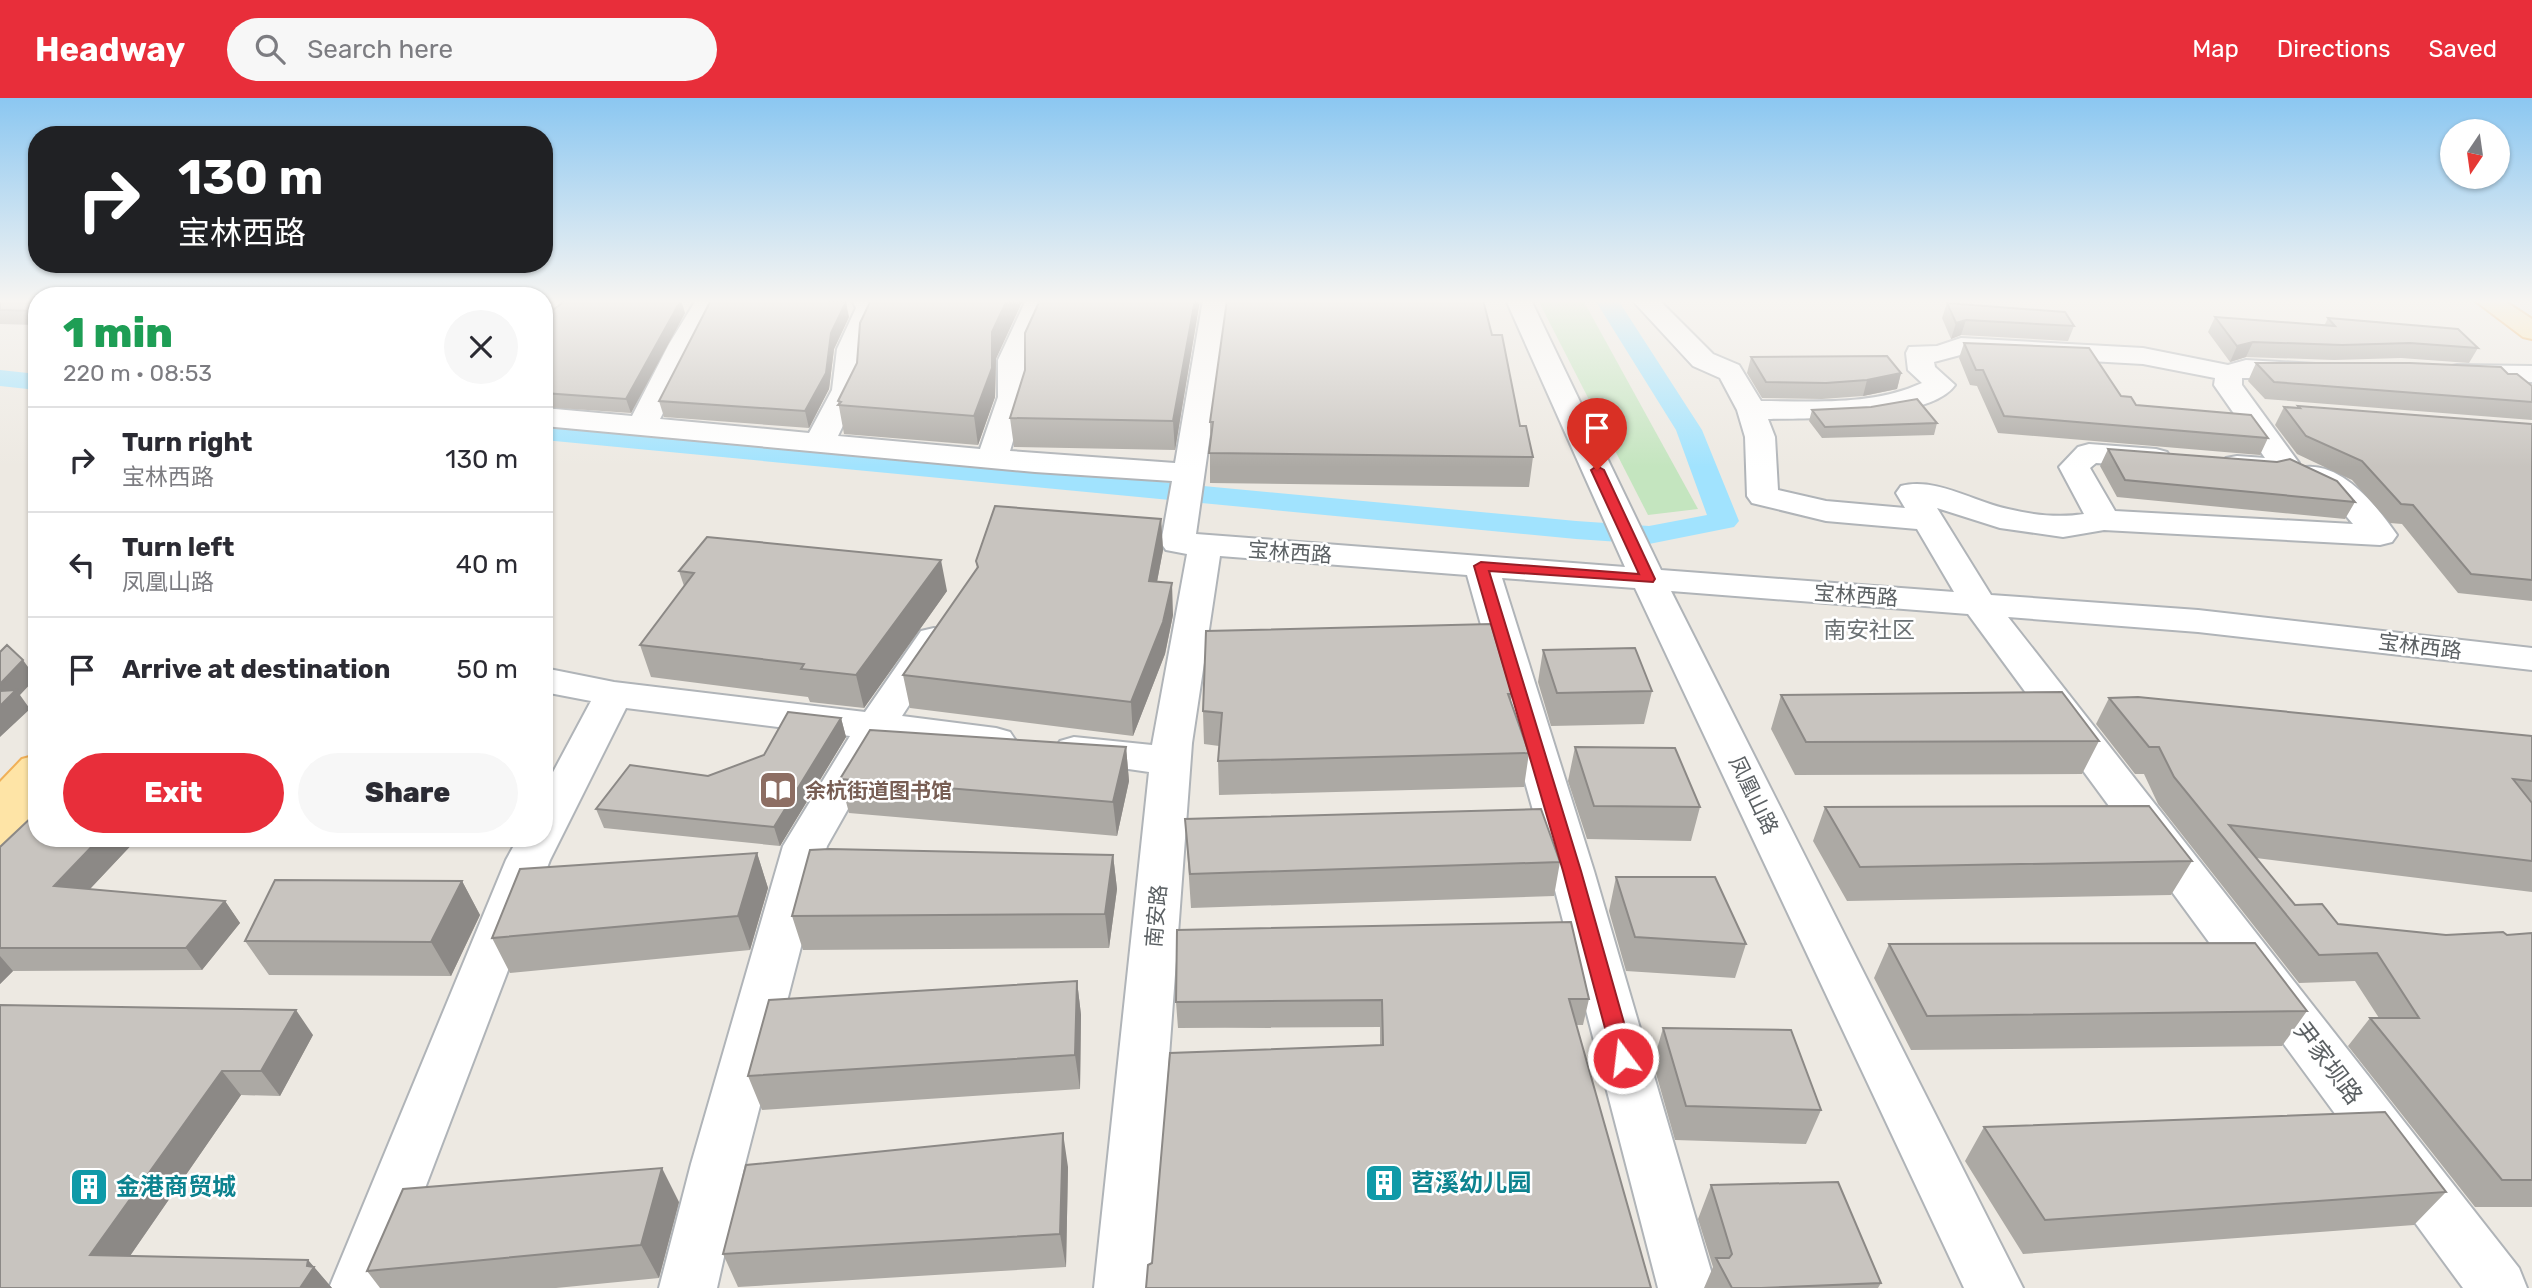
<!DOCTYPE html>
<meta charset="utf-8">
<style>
:root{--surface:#fff;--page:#f7f7f7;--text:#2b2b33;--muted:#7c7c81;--line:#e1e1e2;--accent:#e82e3a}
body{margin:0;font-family:Rubik,"Noto Sans SC",sans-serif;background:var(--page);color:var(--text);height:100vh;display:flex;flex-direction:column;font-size:26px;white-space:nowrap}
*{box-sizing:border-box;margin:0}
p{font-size:23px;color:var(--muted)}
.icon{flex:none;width:38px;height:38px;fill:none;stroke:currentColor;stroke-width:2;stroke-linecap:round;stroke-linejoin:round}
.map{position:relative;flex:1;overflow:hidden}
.side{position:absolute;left:28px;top:189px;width:525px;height:560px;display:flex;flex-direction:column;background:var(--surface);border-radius:28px;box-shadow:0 2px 5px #0004}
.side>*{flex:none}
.guide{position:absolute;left:28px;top:28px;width:525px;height:147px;border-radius:28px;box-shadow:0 2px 5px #0004;background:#202124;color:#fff;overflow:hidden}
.needle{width:46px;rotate:193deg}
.controls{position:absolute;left:2440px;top:21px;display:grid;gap:14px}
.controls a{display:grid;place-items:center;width:70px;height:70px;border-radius:50%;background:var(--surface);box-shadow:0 2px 5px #0004;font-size:35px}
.pin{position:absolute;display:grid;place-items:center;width:60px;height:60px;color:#fff;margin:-72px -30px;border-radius:50% 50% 50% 0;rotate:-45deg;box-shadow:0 0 7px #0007}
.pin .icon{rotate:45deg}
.me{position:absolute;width:77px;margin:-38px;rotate:345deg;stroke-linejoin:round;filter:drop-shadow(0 0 5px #0008)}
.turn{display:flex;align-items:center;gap:24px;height:147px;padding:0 35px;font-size:32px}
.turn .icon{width:91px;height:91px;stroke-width:2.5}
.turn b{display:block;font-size:49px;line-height:60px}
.round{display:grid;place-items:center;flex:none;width:74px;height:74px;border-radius:37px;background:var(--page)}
.overview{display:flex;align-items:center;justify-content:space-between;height:119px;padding:0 35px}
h1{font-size:42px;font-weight:800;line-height:52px;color:#1e9e55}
.primary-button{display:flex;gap:14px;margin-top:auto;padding:14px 35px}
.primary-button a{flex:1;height:80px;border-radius:42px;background:var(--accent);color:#fff;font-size:28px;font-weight:800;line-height:80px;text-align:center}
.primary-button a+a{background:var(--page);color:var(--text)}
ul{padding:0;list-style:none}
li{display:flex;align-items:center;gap:21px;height:105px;padding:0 35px;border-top:2px solid var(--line)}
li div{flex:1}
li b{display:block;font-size:26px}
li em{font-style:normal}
header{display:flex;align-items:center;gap:42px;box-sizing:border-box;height:98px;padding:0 35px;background:var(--accent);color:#fff}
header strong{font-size:33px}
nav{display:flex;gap:38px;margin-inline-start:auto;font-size:24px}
.search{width:490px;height:63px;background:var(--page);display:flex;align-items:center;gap:18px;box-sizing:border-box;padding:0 24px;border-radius:38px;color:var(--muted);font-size:26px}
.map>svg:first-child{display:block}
.green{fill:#c4e5bf}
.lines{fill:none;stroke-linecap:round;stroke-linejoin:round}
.canal{fill:#a1e3fe;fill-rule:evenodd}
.minor-casing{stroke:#b0b4b8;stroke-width:4}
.major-casing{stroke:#f0b058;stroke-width:4}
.minor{fill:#fff;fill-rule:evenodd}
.major{fill:#fee4a6;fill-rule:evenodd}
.wall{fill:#aca9a4}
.shaded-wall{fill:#8c8986}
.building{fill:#c8c4bf;stroke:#8c8986;stroke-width:2}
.route{fill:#e82e3a;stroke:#971e26;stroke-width:2}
.labels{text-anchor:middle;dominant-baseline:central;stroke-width:5;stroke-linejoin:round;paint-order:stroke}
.street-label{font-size:21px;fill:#5b6063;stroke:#fff}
.education-label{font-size:21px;font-weight:bold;fill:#785e54;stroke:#fff;text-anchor:start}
.neighbourhood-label{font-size:23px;fill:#6c7275;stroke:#fff}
.near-street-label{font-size:24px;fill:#5b6063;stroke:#fff}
.near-culture-label{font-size:24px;font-weight:bold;fill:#0d838f;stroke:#fff;text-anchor:start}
</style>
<header>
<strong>Headway</strong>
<div class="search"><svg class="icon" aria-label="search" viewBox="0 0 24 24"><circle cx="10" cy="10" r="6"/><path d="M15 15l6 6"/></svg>Search here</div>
<nav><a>Map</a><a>Directions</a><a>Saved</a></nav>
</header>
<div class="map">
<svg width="2532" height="1190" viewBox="0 0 2532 1190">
<rect width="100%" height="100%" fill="#ede9e2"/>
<path class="green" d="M 1538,202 L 1583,202 L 1698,411 L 1648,417 Z"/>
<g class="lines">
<path class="canal" d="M 1595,202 L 1618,202 L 1702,332 L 1739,423 L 1734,429 L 1649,446 L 1576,441 L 544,342 L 544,326 L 1576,423 L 1649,428 L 1707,417 L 1676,332 Z
M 0,272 L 37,276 L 37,292 L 0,288 Z"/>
<defs>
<path id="minor" d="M 696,202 L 767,202 L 764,207 L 714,214 L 660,321 L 809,335 L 832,292 L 837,251 L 856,210 L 852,202 L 877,202 L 882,210 L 863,251 L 860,292 L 838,338 L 980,351 L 998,299 L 998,262 L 1026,202 L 1051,202 L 1026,262 L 1026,299 L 1010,353 L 1175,365 L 1203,202 L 1229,202 L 1196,436 L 1625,469 L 1506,202 L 1531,202 L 1661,472 L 1954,494 L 1917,431 L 1826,423 L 1752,405 L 1747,398 L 1745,339 L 1737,312 L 1720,280 L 1693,268 L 1632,202 L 1659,202 L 1713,256 L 1739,267 L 1761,303 C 1814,303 1872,308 1922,285 L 1908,272 L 1906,255 L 1909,249 L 1937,248 L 1961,240 L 2143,250 L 2228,267 L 2246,262 L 2316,266 L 2320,272 L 2316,278 L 2306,280 L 2242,280 L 2242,287 L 2299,365 L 2295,372 C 2271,378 2250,380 2226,374 L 2222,367 L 2226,360 L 2237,358 L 2265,360 L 2214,287 L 2215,280 L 2143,266 L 1964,256 L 1934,264 L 1935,269 L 1955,287 C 1930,323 1809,320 1768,321 L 1775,339 L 1778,392 L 1826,403 L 1905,410 L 1896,395 L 1901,388 C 1936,379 1974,404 2008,411 C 2033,417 2059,420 2084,416 L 2059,369 L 2078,349 L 2089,346 L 2156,351 L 2167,354 L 2171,360 L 2167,366 L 2156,369 L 2096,365 L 2090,370 L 2115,413 L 2353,426 L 2329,398 L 2300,384 L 2295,377 L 2300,370 C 2340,361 2377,408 2397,437 L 2392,444 L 2380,447 L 2104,432 L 2063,439 L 2000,430 L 1937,410 L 1991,497 L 2198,512 L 2532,550 L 2532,572 L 2198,534 L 2008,519 L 2519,1170 L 2527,1190 L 2463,1190 L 1968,516 L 1671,493 L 2023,1190 L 1964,1190 L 1635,490 L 1502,480 L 1594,773 L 1716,1190 L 1658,1190 L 1550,773 L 1467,477 L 1220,458 L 1192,645 L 1152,1190 L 1094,1190 L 1149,674 L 1060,661 L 1054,652 L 1060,643 L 1074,639 L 1152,647 L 1187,456 L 1166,452 L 1161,445 L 1172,383 L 1035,374 L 544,328 L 544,310 L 632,318 L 669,246 Z
M 2457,267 L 2532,268 L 2532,284 L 2447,281 L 2443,275 L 2447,269 Z
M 934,530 L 947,533 L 952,541 L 902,618 L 996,630 L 1010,634 L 1016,643 L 1010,652 L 996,656 L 887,642 L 827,748 L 745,1066 L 717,1190 L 659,1190 L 691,1066 L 783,748 L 850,638 L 626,610 L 550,762 L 387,1190 L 329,1190 L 506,762 L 518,740 L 544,740 L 544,691 L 591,603 L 544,594 L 544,570 L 614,584 L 865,614 L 921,533 Z"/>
<path id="major" d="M 2474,202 L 2503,202 L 2532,221 L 2532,241 L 2523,239 Z
M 37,657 L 37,734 L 15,756 L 0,761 L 0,684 L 22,661 Z"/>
</defs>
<use href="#minor" class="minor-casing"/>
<use href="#major" class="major-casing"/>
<use href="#minor" class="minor"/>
<use href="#major" class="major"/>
</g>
<path class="wall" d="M 0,202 L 37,202 L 37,227 L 0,226 Z
M 1040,202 L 1200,202 L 1175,352 L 1014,349 L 1010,320 L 1025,272 Z
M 1947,205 L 2074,228 L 2068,243 L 1961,237 L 1951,241 L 1942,220 Z
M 685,215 L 631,315 L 544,309 L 544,219 Z
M 849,219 L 834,251 L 829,291 L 809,330 L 664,319 L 659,303 Z
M 2215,219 L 2324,228 L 2328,220 L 2478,250 L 2469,265 L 2401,260 L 2334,262 L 2246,259 L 2230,264 L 2208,234 Z
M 1492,237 L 1520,328 L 1533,359 L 1529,389 L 1210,385 L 1210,324 Z
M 1964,245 L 2121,298 L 2136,307 L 2268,340 L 2260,357 L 1998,335 L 1977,288 L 1970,287 L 1959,260 Z
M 1751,259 L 1901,275 L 1897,291 L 1863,298 L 1822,301 L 1762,300 L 1747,275 Z
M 996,261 L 995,299 L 978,347 L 844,336 L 838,303 L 857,265 Z
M 2256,265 L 2508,276 L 2532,288 L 2532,322 L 2265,301 L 2248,283 Z
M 2298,308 L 2532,326 L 2532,503 L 2458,495 L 2402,426 L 2390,425 L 2352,382 L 2297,356 L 2275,327 L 2284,309 L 2296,310 Z
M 1871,309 L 1937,325 L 1934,337 L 1822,340 L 1809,323 L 1812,312 Z
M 2108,351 L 2355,404 L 2345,421 L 2117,399 L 2100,368 Z
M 1161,421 L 1163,452 L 1157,484 L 1173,517 L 1165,556 L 1133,638 L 910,610 L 903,577 L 977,471 L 976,463 Z
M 679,473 L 947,493 L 864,610 L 810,604 L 808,599 L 651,579 L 640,547 L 684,488 Z
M 1543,552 L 1652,593 L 1644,626 L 1551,628 L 1538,584 Z
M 1512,596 L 1511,603 L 1529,655 L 1524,689 L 1219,697 L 1218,663 L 1219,648 L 1204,646 L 1203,613 Z
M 1781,597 L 2099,643 L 2082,676 L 1795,677 L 1771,631 Z
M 2109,600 L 2532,638 L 2532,794 L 2256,760 L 2295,807 L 2338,826 L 2446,837 L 2507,837 L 2532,835 L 2532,1109 L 2475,1109 L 2348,948 L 2370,920 L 2379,920 L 2355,883 L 2299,885 L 2158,706 L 2144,676 L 2135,676 L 2096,626 Z
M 841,620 L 846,639 L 780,748 L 604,730 L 596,711 L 708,678 L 764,657 Z
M 1126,649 L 1129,683 L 1117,738 L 849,715 L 840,681 Z
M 1575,649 L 1700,709 L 1691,743 L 1587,741 L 1568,683 Z
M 1825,709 L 2192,763 L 2171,797 L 1847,803 L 1813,743 Z
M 1185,721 L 1560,764 L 1554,798 L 1191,810 Z
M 37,740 L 138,740 L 90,791 L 225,803 L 240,825 L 202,872 L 13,873 L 0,886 L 0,749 Z
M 757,755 L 768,790 L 750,852 L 510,875 L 492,840 Z
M 1113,757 L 1117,791 L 1109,850 L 803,852 L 792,818 Z
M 1616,779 L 1746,846 L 1735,880 L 1626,873 L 1609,813 Z
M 462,783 L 480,817 L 451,878 L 269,877 L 245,843 Z
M 1889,846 L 2307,913 L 2282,948 L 1911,952 L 1874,880 Z
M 1077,883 L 1081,917 L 1080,991 L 762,1012 L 748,978 Z
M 1589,901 L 1583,927 L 1576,927 L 1152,1165 L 1380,947 L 1380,929 L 1178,930 L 1176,904 Z
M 0,907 L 313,937 L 280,998 L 241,997 L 130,1158 L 308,1162 L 332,1190 L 0,1190 Z
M 1663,930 L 1821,1012 L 1806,1046 L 1675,1042 L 1653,965 Z
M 1984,1029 L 2446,1094 L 2414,1127 L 2023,1156 L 1965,1063 Z
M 1068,1069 L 1066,1169 L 738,1189 L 723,1156 Z
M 1711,1087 L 1881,1185 L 1878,1190 L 1704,1190 L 1713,1169 L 1698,1121 Z
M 679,1104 L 659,1180 L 556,1190 L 380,1190 L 367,1173 Z"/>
<path class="shaded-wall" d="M 681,202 L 685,215 L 631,315 L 626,301 Z
M 1007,202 L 1023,202 L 996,261 L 995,299 L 978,347 L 974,318 L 992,234 Z
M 1195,202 L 1200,202 L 1175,352 L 1173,323 Z
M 846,204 L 849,219 L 834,251 L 829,291 L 809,330 L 805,313 L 831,235 Z
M 1966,222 L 1961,237 L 1951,241 L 1956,225 Z
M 2253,244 L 2246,259 L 2230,264 L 2237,248 Z
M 1901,275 L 1897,291 L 1863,298 L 1867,282 Z
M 1161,421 L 1163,452 L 1151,515 L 1149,483 Z
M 941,462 L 947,493 L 864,610 L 856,577 Z
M 1172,485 L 1173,517 L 1165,556 L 1133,638 L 1131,604 Z
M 23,562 L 36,580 L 20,597 L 30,611 L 0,639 L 0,586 Z
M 841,620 L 846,639 L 780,748 L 774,729 Z
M 1126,649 L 1129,683 L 1117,738 L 1113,704 Z
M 100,740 L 138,740 L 72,810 L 54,788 Z
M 757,755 L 768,790 L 750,852 L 738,818 Z
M 1113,757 L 1117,791 L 1109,850 L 1105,816 Z
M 462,783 L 480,817 L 451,878 L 431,844 Z
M 225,803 L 240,825 L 202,872 L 186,850 Z
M 0,858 L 13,873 L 0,886 Z
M 1077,883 L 1081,917 L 1080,991 L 1075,957 Z
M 296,912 L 313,937 L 280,998 L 261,973 Z
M 222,973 L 241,997 L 114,1181 L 90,1157 Z
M 1063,1035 L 1068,1069 L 1066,1169 L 1060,1136 Z
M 662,1070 L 679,1104 L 659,1180 L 641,1147 Z
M 308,1162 L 332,1190 L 300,1190 Z"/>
<path class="building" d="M 0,202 L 37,202 L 37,213 L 0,212 Z
M 566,202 L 681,202 L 626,301 L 544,295 L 544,219 Z
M 711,202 L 814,202 L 846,204 L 831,235 L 826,275 L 805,313 L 659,303 Z
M 871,202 L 1007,202 L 992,234 L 992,270 L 974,318 L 838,307 L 841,304 L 838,303 L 857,265 L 860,225 Z
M 1040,202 L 1195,202 L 1173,323 L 1010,320 L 1025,272 L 1025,235 Z
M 1227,202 L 1483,202 L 1492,237 L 1502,237 L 1520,328 L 1526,328 L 1533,359 L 1209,355 L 1213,324 L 1210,324 Z
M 1947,205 L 2065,214 L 2074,228 L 1966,222 L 1956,225 Z
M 2215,219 L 2335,228 L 2328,220 L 2458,231 L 2478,250 L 2410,245 L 2342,247 L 2253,244 L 2237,248 Z
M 1964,245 L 2089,250 L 2121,298 L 2131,299 L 2136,307 L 2251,317 L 2268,340 L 2004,318 L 1983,272 L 1976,272 Z
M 1887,258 L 1901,275 L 1867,282 L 1826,285 L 1766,284 L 1751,259 Z
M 2256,265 L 2410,265 L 2501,269 L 2508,276 L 2517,276 L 2532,288 L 2532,304 L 2274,284 Z
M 1917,301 L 1937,325 L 1825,329 L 1812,312 L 1871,309 Z
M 2298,308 L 2532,326 L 2532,482 L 2471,476 L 2413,407 L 2401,406 L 2362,363 L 2306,338 L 2284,309 L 2300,310 Z
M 2108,351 L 2277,364 L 2290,361 L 2337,383 L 2355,404 L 2125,382 Z
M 995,408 L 1161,421 L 1149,483 L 1172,485 L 1163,524 L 1131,604 L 903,577 L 978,469 L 976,463 Z
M 707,439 L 941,462 L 856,577 L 801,571 L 804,566 L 640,547 L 694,475 L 679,473 Z
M 1491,526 L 1512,596 L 1508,596 L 1529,655 L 1218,663 L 1222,615 L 1203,613 L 1206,533 Z
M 7,547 L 23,562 L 0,586 L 0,554 Z
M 1635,550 L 1652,593 L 1557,595 L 1543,552 Z
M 16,592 L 0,608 L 0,593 Z
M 2062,594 L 2099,643 L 1806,644 L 1781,597 Z
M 2138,599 L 2532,638 L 2532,683 L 2513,681 L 2532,705 L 2532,763 L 2229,727 L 2295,807 L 2322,806 L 2338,826 L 2446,837 L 2503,834 L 2507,837 L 2532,835 L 2532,1082 L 2502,1082 L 2370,920 L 2419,920 L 2377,855 L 2319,857 L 2174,679 L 2159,649 L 2149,649 L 2109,600 Z
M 788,614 L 841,620 L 774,729 L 596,711 L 630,667 L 708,678 L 764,657 Z
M 870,632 L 1126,649 L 1113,704 L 840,681 Z
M 1575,649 L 1675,650 L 1700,709 L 1594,708 Z
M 2149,708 L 2192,763 L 1860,769 L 1825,709 Z
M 1541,711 L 1560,764 L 1190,776 L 1185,721 Z
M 37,714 L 37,740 L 100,740 L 54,788 L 225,803 L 186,850 L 0,850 L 0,749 Z
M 829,751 L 1113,757 L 1105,816 L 792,818 L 810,752 Z
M 757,755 L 738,818 L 492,840 L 520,771 Z
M 1616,779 L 1715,779 L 1746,846 L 1635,839 Z
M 275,782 L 462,783 L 431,844 L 245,843 Z
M 1571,824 L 1589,901 L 1569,901 L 1651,1190 L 1146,1190 L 1148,1167 L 1152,1165 L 1170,955 L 1383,947 L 1382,902 L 1176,904 L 1177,832 Z
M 2255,845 L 2307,913 L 1927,918 L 1889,846 Z
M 1077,883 L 1075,957 L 748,978 L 769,902 Z
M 0,907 L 296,912 L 261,973 L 222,973 L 90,1157 L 308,1162 L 307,1168 L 314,1169 L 300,1190 L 0,1190 Z
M 1663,930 L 1791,932 L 1821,1012 L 1686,1008 Z
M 2385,1014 L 2446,1094 L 2045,1122 L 1984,1029 Z
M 1063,1035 L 1060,1136 L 723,1156 L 746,1067 Z
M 662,1070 L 641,1147 L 367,1173 L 403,1091 Z
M 1838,1084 L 1881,1185 L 1761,1190 L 1732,1190 L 1716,1160 L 1729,1160 L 1732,1156 L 1711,1087 Z"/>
<linearGradient id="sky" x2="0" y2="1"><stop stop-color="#8bc7f1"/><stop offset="0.55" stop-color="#f7f5f2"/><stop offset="1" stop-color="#f7f5f2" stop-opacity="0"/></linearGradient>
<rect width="2532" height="369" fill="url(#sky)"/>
<path class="route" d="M 1597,368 L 1604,372 L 1655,481 L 1653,484 L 1489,473 L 1581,773 L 1634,960 L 1631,967 L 1623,969 L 1616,967 L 1613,960 L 1563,773 L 1474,468 L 1481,464 L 1639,476 L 1591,372 Z"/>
<defs>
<symbol id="library-square" viewBox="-11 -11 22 22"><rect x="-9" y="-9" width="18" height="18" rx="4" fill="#8d6e63" stroke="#fff"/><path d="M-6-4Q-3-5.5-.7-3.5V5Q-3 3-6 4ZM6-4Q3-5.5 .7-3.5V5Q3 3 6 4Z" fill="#fff"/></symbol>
<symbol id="building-square" viewBox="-11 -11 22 22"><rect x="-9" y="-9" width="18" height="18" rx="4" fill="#0f9aa8" stroke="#fff"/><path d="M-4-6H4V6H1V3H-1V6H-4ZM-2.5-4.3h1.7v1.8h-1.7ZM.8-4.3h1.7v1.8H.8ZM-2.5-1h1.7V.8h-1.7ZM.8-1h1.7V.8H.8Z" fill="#fff"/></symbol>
</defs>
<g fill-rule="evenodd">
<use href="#library-square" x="756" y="670" width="44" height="44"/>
<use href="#building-square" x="1362" y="1063" width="44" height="44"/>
<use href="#building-square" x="67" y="1067" width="44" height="44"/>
</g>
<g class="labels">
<g class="street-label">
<text transform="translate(1290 454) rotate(4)">宝林西路</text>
<text transform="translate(1856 497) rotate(4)">宝林西路</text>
<text transform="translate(2420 548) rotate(7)">宝林西路</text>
<text transform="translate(1754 697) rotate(64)">凤凰山路</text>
<text transform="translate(1156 818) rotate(-85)">南安路</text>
</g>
<g class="education-label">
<text x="805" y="692">余杭街道图书馆</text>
</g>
<g class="neighbourhood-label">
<text x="1869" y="532">南安社区</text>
</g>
<g class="near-street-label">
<text transform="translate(2328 965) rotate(53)">尹家坝路</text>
</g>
<g class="near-culture-label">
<text x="1411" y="1085">苕溪幼儿园</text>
<text x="116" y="1089">金港商贸城</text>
</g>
</g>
</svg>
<div class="controls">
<a><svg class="needle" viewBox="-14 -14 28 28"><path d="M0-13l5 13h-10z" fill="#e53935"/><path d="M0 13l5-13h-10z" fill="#7c7c81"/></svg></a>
</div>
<div class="pin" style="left:1597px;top:372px;background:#d93025"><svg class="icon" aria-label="arrive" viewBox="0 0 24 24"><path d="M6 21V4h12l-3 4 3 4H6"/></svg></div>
<svg class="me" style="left:1623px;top:960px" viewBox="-20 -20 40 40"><circle r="17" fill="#e82e3a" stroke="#fff" stroke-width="3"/><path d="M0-11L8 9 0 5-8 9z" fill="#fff"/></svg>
<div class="guide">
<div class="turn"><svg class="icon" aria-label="right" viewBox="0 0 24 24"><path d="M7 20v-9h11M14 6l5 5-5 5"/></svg><div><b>130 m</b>宝林西路</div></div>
</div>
<section class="side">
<div class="overview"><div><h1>1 min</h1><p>220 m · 08:53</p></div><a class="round"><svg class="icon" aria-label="close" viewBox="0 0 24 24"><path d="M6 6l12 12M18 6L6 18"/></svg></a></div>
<ul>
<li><svg class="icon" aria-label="right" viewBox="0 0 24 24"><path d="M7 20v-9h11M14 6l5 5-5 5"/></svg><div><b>Turn right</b><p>宝林西路</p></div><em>130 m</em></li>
<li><svg class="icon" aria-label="left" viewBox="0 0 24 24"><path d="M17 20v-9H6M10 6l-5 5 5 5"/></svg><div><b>Turn left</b><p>凤凰山路</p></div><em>40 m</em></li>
<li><svg class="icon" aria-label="arrive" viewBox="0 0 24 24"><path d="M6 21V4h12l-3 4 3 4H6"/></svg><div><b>Arrive at destination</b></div><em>50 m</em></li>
</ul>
<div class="primary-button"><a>Exit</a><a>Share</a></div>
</section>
</div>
